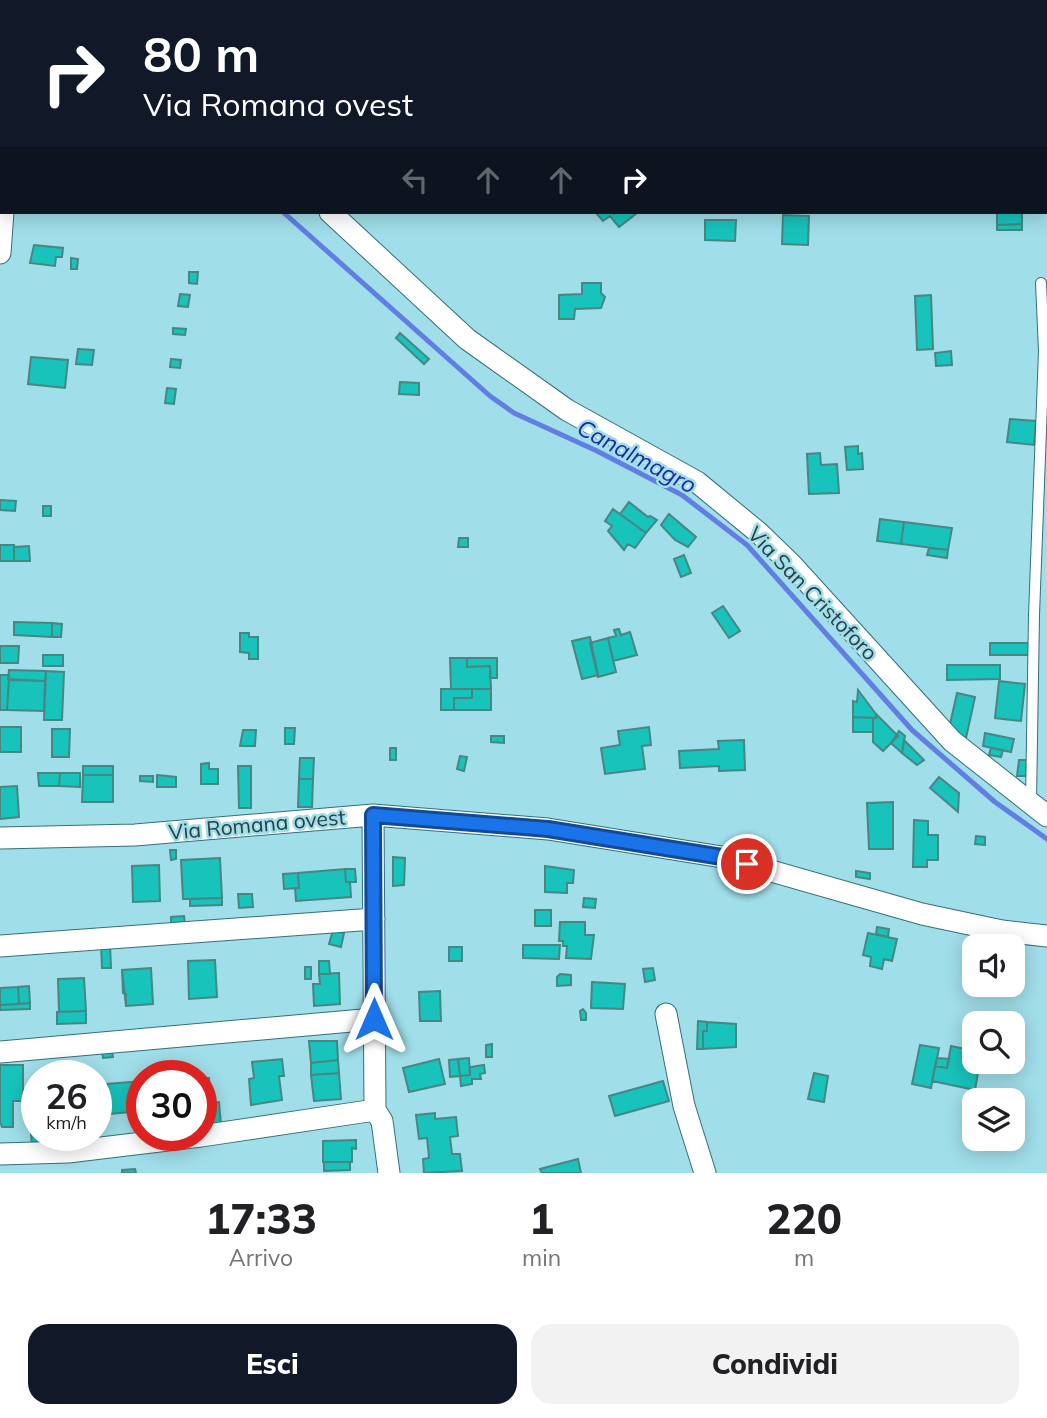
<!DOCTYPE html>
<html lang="it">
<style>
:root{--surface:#fff;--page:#f2f2f2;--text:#202124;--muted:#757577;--accent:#111827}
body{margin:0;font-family:Mulish,sans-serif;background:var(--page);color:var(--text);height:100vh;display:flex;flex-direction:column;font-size:26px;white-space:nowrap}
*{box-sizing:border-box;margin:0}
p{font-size:23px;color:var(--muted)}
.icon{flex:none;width:38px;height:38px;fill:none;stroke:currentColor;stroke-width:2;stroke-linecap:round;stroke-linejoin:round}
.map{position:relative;height:1173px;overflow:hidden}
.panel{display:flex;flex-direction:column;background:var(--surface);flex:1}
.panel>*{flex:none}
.banner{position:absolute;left:0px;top:0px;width:1048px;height:214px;box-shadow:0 4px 18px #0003;background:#111827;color:#fff;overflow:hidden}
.fabs{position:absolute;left:962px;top:934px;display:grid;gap:14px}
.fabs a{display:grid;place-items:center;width:63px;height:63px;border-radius:14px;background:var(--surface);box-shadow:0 4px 18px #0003;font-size:35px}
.speed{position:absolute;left:21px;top:1060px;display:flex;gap:14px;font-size:35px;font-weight:700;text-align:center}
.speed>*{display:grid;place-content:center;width:91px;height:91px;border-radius:50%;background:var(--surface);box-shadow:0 4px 18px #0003;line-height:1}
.speed small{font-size:18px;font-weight:400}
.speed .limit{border:10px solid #d22;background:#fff;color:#111}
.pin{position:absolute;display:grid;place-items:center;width:60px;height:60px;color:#fff;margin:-30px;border:4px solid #fff;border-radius:50%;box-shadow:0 2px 7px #0007}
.me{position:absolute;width:77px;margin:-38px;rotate:0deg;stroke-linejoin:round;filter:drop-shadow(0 0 5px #0008)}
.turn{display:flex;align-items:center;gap:24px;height:147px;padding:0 28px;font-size:32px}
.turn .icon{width:91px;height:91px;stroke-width:2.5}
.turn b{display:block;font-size:49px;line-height:60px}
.lanes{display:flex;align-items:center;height:66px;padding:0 28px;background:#0003;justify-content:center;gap:35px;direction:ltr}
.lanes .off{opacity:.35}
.eta{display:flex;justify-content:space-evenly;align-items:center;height:119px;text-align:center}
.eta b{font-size:42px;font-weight:800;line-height:49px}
.cta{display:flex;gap:14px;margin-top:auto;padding:14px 28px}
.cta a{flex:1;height:80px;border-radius:21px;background:var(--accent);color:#fff;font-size:28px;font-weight:800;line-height:80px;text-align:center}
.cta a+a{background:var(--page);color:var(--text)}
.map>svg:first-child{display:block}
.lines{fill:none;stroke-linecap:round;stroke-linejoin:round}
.stream{stroke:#627ee3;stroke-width:5}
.building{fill:#17c3bb;stroke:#488682;stroke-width:2}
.service-casing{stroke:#33707a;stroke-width:12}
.minor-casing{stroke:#33707a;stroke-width:23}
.service{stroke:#fff;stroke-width:10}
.minor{stroke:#fff;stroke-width:21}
.route-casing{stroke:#114b97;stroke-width:18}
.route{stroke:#1a73e8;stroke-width:12}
.labels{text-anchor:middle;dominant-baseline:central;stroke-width:5;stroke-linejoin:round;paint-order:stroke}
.street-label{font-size:21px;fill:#274045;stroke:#a0dee9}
.water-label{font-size:23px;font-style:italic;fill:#202aa0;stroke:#a0dee9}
</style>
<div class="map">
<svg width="1047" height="1173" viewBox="0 0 1047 1173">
<rect width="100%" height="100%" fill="#a0dee9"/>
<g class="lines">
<path class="stream" d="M 0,135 L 2,135
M 283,212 L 490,396 L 514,413 L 597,451 L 682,495 L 747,545 L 912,730 L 995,802 L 1047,839"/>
</g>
<path class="building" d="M 197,0 L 232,0 L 197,2 Z
M 595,212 L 612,212 L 614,214 L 618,212 L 637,213 L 619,227 L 610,216 L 603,221 Z
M 997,212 L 1022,212 L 1022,224 L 997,225 Z
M 783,215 L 809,216 L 808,245 L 782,244 Z
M 705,220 L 736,220 L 735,241 L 705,240 Z
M 1022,224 L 1022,230 L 997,230 L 997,225 Z
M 34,245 L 63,248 L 62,257 L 56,257 L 55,266 L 30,263 Z
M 71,258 L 78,259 L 77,269 L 71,269 Z
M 189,272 L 198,272 L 197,284 L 189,283 Z
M 582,283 L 601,283 L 601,293 L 605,297 L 601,308 L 575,309 L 574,319 L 559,319 L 559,295 L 582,294 Z
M 180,294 L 190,295 L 188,307 L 178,306 Z
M 931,295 L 933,349 L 917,350 L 915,296 Z
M 173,328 L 186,329 L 185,335 L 173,334 Z
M 400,333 L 429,359 L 424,364 L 396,338 Z
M 78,349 L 94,350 L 92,365 L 76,364 Z
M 951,351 L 952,365 L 936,366 L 935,353 Z
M 31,357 L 68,360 L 65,388 L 28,384 Z
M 171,359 L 181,360 L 180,368 L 170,367 Z
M 400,382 L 419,383 L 419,395 L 399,394 Z
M 167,388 L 176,389 L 174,404 L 165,403 Z
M 1010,419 L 1036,421 L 1034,445 L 1007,442 Z
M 858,446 L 858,454 L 862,453 L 863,469 L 847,470 L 845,447 Z
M 820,453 L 821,465 L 837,464 L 839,493 L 809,494 L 807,454 Z
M 0,500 L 16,501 L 15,511 L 0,510 Z
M 629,502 L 648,517 L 650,516 L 657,520 L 646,533 L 620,514 Z
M 43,506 L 51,506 L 51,516 L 43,516 Z
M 613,509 L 646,533 L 635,548 L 628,544 L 624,550 L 608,531 L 612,526 L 605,521 Z
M 669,514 L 696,537 L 688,547 L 675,540 L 661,525 Z
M 880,519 L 904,522 L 901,544 L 877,541 Z
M 904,522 L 952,528 L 948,550 L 901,544 Z
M 459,538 L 468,538 L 468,547 L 458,547 Z
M 0,545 L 14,545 L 14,561 L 0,561 Z
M 0,545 L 14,545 L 14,561 L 0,561 Z
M 29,546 L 30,561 L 14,561 L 14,547 Z
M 929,548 L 948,550 L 947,558 L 927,555 Z
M 684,555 L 691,573 L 681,577 L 674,559 Z
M 723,606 L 740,631 L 729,638 L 712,613 Z
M 14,622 L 52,623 L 52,637 L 14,635 Z
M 52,623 L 62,624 L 61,637 L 52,637 Z
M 619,629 L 621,635 L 630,632 L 637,655 L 613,661 L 608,638 L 616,636 L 614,630 Z
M 240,633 L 249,633 L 249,637 L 258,637 L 258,659 L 249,659 L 249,653 L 240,652 Z
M 590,637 L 598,675 L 582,679 L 572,641 Z
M 608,638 L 616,672 L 598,677 L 590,643 Z
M 990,643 L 1029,643 L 1029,655 L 990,655 Z
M 0,646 L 19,646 L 18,663 L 0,663 Z
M 43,655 L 63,655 L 63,666 L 43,666 Z
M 450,658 L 467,658 L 467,667 L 490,666 L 491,689 L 451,689 Z
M 467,658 L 497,658 L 497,678 L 490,678 L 490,666 L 467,667 Z
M 947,665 L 1000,665 L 1000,679 L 947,680 Z
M 9,670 L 46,671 L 45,681 L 8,679 Z
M 46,671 L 64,672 L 62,720 L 44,720 Z
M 0,675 L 9,675 L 7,710 L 0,710 Z
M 9,680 L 45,681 L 44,711 L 7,710 Z
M 999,681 L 1025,684 L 1021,721 L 995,718 Z
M 441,689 L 472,689 L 472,698 L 454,698 L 454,710 L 441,710 Z
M 472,689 L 491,689 L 491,710 L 454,710 L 454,698 L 472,698 Z
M 858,690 L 876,714 L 876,718 L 853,717 L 853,701 L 857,702 Z
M 957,693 L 975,697 L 966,738 L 948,733 Z
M 876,714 L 898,736 L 883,751 L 873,742 L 873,718 L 876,718 Z
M 853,717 L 873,718 L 873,732 L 853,732 Z
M 0,727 L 21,727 L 21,752 L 0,752 Z
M 649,727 L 651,745 L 642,746 L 645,769 L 605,774 L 601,748 L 620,745 L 618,731 Z
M 285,728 L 295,728 L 294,744 L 285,744 Z
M 52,729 L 70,729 L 69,757 L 52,757 Z
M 243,730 L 256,730 L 255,746 L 240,746 Z
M 899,731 L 905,736 L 902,753 L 891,743 Z
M 985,733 L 1014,739 L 1011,752 L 983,746 Z
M 491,736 L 504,736 L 504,743 L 491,742 Z
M 744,740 L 745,770 L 719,771 L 719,766 L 680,768 L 679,751 L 719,749 L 718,741 Z
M 904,740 L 924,760 L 917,765 L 902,753 Z
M 390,748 L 396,748 L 396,760 L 390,760 Z
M 991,748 L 1003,750 L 1001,757 L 989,755 Z
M 460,756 L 467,757 L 464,771 L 457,769 Z
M 300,758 L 314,758 L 313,779 L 299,779 Z
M 1019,760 L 1027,760 L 1026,776 L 1017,776 Z
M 209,763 L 209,769 L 218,769 L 218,784 L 201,784 L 201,764 Z
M 83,766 L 113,766 L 113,775 L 83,775 Z
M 238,766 L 251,766 L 251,808 L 239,808 Z
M 38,773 L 60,773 L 59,786 L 39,786 Z
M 60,773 L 80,773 L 80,787 L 59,786 Z
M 83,775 L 113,775 L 113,802 L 82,802 Z
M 157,775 L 176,777 L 176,787 L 157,787 Z
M 140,776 L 153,776 L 153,782 L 140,781 Z
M 939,777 L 959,793 L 958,812 L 930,788 Z
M 299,779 L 313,779 L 312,807 L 298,807 Z
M 17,786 L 19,817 L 0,819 L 0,787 Z
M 893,802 L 893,849 L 869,849 L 867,803 Z
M 914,820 L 928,821 L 928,835 L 938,835 L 938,860 L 927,860 L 927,867 L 913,867 Z
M 976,836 L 985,837 L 985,845 L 975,844 Z
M 170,850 L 176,850 L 176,859 L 171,860 Z
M 393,857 L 405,858 L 404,885 L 393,886 Z
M 220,858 L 222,898 L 183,899 L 181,860 Z
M 159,865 L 160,901 L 133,902 L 132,866 Z
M 545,866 L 574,870 L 573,883 L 567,883 L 567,893 L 545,892 Z
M 345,869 L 355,869 L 356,882 L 346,882 Z
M 345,869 L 346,882 L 350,882 L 351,897 L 296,901 L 295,888 L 299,888 L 298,873 Z
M 856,871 L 870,873 L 870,879 L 856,877 Z
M 298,873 L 299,888 L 284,889 L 283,874 Z
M 238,894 L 252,894 L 253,907 L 239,908 Z
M 222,898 L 222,905 L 190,906 L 190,899 Z
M 584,898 L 596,899 L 595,908 L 583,907 Z
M 535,910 L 551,910 L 551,926 L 535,926 Z
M 184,916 L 185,924 L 171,925 L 171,917 Z
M 560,922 L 585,922 L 585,935 L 594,935 L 591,959 L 566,958 L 567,946 L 563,946 L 563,941 L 559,941 Z
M 877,927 L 889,929 L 888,937 L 876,934 Z
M 333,930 L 344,933 L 341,947 L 329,944 Z
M 868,933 L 897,939 L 892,961 L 884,959 L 882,969 L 870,966 L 871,957 L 863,955 Z
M 110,944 L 111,968 L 102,968 L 101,945 Z
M 523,945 L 560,945 L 559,959 L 523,958 Z
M 449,947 L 462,947 L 462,961 L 449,961 Z
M 215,960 L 217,997 L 189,999 L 188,961 Z
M 319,961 L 329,961 L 330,974 L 319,974 Z
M 305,967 L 311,967 L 311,979 L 305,979 Z
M 151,968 L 153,1004 L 126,1006 L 122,970 Z
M 151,968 L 153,1004 L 126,1006 L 126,994 L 123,993 L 122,970 Z
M 653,968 L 655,980 L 645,982 L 643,969 Z
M 339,973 L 340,1004 L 314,1006 L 313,984 L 320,984 L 319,974 Z
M 560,974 L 571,975 L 571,985 L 557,986 L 557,977 Z
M 84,978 L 86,1011 L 59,1012 L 58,979 Z
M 592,982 L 625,984 L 623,1009 L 591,1008 Z
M 29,986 L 30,1003 L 19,1004 L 18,987 Z
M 18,987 L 19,1004 L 0,1005 L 0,988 Z
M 440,991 L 441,1021 L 420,1021 L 419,992 Z
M 30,1003 L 30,1009 L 0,1010 L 0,1005 Z
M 583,1009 L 586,1013 L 586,1020 L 581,1020 L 580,1011 Z
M 86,1011 L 86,1023 L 57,1024 L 57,1012 Z
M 698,1021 L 707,1022 L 707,1031 L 703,1031 L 703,1049 L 697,1049 Z
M 707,1022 L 736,1024 L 736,1047 L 703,1049 L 703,1031 L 707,1031 Z
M 309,1041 L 337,1041 L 338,1060 L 311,1063 Z
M 492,1044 L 492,1057 L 486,1057 L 486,1045 Z
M 920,1045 L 939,1048 L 931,1088 L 912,1084 Z
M 951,1046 L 975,1051 L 975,1062 L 980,1062 L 975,1090 L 932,1081 L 935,1066 L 947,1068 Z
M 112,1051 L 113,1057 L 103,1058 L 102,1052 Z
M 469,1058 L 470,1075 L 460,1076 L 458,1059 Z
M 937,1058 L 949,1059 L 947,1068 L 935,1066 Z
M 282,1059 L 284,1076 L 279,1076 L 282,1100 L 251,1105 L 249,1079 L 254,1078 L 252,1062 Z
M 439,1059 L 445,1084 L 409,1092 L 403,1068 Z
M 458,1059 L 460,1076 L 450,1077 L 449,1060 Z
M 338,1060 L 339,1073 L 311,1075 L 311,1063 Z
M 0,1065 L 23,1065 L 23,1101 L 13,1101 L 13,1127 L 2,1127 L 0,1121 Z
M 484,1065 L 485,1073 L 480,1074 L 481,1079 L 472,1079 L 472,1084 L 461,1086 L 460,1076 L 470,1075 L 470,1067 Z
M 192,1072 L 192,1076 L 177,1076 L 177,1073 Z
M 339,1073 L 341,1099 L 314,1101 L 311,1075 Z
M 814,1073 L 828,1076 L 824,1102 L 808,1099 Z
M 201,1078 L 209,1078 L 211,1095 L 201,1096 Z
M 142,1081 L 142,1111 L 110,1114 L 107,1084 Z
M 663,1081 L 669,1101 L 615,1116 L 609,1096 Z
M 219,1102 L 221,1125 L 211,1127 L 209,1103 Z
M 435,1113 L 435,1119 L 456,1117 L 458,1136 L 450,1137 L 452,1154 L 460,1154 L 462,1171 L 424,1173 L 423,1159 L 429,1158 L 427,1138 L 419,1139 L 416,1115 Z
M 31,1133 L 43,1136 L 44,1147 L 32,1148 Z
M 43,1136 L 66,1136 L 66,1145 L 44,1147 Z
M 66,1136 L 78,1136 L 78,1144 L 66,1145 Z
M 356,1140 L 356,1149 L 352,1148 L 352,1162 L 323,1162 L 323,1141 Z
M 578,1159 L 581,1173 L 542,1173 L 540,1169 Z
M 324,1162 L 350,1162 L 350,1170 L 324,1171 Z
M 135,1169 L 136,1173 L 122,1173 L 122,1170 Z"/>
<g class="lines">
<defs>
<path id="service" d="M 1031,802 L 1034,615 L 1044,351 L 1041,283"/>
<path id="minor" d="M 112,0 L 113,2
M 0,94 L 2,95
M 330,212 L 467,339 L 567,410 L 697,482 L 759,533 L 792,565 L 952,741 L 1047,816
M 0,253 L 3,212
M 373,815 L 375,1110 L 382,1121 L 389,1173
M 0,838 L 135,835 L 373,815 L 548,829 L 722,857 L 922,914 L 1002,931 L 1047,936
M 0,946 L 374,919
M 666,1014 L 684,1106 L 705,1173
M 0,1052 L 374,1019
M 201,1136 L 375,1110
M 0,1154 L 68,1152 L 201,1136"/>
</defs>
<use href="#service" class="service-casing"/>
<use href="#minor" class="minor-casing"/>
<use href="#service" class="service"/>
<use href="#minor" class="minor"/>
</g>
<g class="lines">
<defs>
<path id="route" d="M 374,1019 L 373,815 L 548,829 L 722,857 L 747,864"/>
</defs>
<use href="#route" class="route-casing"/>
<use href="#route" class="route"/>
</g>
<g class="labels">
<g class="street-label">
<text transform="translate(813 593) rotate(46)">Via San Cristoforo</text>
<text transform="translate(257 824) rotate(-5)">Via Romana ovest</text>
</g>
<g class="water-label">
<text transform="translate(637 456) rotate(28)">Canalmagro</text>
</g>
</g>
</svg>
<div class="fabs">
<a><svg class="icon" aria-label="sound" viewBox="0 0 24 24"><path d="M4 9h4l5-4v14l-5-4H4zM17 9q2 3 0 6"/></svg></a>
<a><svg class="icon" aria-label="search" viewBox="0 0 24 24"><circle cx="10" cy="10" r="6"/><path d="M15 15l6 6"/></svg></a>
<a><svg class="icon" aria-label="layers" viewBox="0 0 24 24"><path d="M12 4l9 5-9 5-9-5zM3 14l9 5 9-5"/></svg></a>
</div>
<div class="speed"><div>26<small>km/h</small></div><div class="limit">30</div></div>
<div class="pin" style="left:747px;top:864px;background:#d93025"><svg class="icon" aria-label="arrive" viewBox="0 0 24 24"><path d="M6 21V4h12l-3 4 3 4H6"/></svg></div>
<svg class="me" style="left:374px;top:1019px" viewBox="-20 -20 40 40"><path d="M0-17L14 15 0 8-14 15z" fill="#1a73e8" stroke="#fff" stroke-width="4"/></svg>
<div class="banner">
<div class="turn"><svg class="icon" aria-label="right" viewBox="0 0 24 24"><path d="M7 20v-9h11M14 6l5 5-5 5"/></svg><div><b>80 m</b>Via Romana ovest</div></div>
<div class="lanes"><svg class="icon off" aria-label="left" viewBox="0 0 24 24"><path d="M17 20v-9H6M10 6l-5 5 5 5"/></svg><svg class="icon off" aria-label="ahead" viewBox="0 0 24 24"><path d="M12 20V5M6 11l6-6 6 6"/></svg><svg class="icon off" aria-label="ahead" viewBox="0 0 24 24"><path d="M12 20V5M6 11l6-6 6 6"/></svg><svg class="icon" aria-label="right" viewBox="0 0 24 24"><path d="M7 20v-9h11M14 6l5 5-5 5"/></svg></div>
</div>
</div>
<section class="panel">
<div class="eta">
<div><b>17:33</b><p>Arrivo</p></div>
<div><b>1</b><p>min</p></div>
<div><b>220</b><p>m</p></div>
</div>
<div class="cta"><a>Esci</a><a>Condividi</a></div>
</section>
